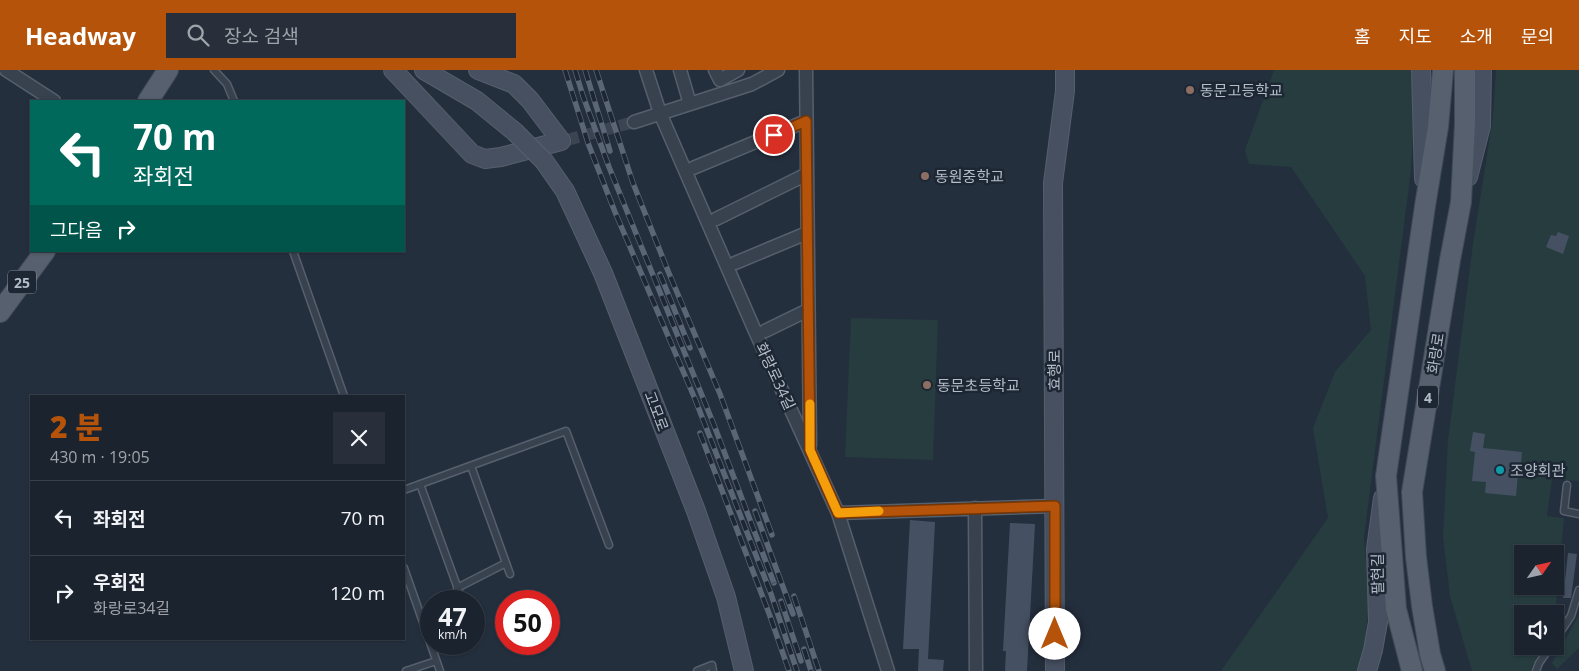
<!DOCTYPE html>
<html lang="ko">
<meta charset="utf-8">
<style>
:root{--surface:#1b232e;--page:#282f3a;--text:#f1f3f6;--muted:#a0a4aa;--line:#39404a;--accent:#b45309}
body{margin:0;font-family:"Open Sans","Noto Sans KR",sans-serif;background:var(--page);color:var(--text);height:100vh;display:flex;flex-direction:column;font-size:19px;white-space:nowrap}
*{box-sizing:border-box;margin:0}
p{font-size:16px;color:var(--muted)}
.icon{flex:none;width:28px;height:28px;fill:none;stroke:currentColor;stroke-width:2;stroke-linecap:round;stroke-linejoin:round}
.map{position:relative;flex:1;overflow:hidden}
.sheet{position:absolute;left:30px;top:325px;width:375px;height:245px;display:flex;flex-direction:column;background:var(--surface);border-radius:0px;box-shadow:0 1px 4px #0004,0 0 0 1px var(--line)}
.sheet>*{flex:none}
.top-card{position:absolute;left:30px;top:30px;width:375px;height:152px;border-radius:0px;box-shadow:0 1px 4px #0004,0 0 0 1px var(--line);background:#00695c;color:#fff;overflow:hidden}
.needle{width:32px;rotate:56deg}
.tools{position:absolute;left:1514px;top:475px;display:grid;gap:10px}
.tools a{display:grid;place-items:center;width:50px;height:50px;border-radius:0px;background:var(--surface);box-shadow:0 1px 4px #0004,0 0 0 1px var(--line);font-size:25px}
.speed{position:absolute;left:420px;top:520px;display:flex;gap:10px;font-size:25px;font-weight:700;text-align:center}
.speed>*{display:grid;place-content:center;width:65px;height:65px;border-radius:50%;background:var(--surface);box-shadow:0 1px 4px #0004,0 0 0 1px var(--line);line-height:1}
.speed small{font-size:12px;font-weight:400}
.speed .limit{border:8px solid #d22;background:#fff;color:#111}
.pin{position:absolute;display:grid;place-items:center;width:42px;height:42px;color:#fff;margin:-21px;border:2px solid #fff;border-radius:50%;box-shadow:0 1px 5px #0007}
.me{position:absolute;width:55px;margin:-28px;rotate:0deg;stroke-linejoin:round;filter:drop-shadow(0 0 4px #0008)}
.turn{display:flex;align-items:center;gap:18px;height:105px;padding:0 20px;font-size:22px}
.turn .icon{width:65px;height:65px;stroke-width:2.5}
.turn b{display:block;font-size:35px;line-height:42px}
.then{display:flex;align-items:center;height:48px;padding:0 20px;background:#0003;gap:10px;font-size:19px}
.round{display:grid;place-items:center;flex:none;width:52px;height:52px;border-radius:0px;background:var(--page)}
.head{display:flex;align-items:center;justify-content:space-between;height:85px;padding:0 20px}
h1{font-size:30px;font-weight:800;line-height:38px;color:var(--accent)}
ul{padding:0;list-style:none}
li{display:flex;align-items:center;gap:15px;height:75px;padding:0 20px;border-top:1px solid var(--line)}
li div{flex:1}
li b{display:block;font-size:19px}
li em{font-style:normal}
header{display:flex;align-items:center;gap:30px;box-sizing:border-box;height:70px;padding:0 25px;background:var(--accent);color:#fff}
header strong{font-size:24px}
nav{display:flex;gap:28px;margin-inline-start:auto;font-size:18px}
.search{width:350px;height:45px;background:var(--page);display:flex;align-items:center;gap:12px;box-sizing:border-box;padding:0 18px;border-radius:0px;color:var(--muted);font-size:19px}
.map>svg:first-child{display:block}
.green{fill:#263c3f;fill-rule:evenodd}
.building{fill:#455162}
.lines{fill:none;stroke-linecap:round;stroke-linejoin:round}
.street-tunnel{stroke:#3a4453;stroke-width:12;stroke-dasharray:12 6;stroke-linecap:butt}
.lane-casing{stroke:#565f6c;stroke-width:9}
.street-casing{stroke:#565f6c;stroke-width:15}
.secondary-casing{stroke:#565f6c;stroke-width:20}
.primary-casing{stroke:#414a57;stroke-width:22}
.lane{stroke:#38414e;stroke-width:6}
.street{stroke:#38414e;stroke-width:12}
.secondary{stroke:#465061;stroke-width:18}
.primary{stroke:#56606e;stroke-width:20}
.rail-casing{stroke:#5a6575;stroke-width:5.5}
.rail{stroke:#1d2633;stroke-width:4;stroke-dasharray:11;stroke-linecap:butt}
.secondary-bridge-casing{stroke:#565f6c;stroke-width:20;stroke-linecap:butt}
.secondary-bridge{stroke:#465061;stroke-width:18}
.route-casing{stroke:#753606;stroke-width:12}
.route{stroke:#b45309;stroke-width:9}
.slow{stroke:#f59e0b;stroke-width:9}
.education-dot{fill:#8d6e63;stroke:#1d2633;stroke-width:2}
.culture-dot{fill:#0f9aa8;stroke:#1d2633;stroke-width:2}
.labels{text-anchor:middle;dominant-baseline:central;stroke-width:5;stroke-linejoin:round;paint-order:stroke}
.shield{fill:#1d2633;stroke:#878f9c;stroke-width:1}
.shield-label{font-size:14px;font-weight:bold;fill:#b4bcc9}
.poi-label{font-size:15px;fill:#b4bcc9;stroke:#1d2633;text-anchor:start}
.street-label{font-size:15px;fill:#b4bcc9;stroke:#1d2633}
</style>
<header>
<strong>Headway</strong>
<div class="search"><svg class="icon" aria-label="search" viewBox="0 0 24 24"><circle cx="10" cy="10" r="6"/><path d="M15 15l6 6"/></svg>장소 검색</div>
<nav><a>홈</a><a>지도</a><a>소개</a><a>문의</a></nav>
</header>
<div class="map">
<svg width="1579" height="601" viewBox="0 0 1579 601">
<rect width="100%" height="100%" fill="#242f3e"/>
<path class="green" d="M 1274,0 L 1417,0 L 1411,100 L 1364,467 L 1369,532 L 1365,570 L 1358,601 L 1221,601 L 1328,448 L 1313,358 L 1335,302 L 1371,260 L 1365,206 L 1291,97 L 1249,94 L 1245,80 Z
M 1496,0 L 1579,0 L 1579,411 L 1552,409 L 1547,446 L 1564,448 L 1555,545 L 1555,544 L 1522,544 L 1522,576 L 1542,576 L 1530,601 L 1472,601 L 1450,526 L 1443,467 L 1448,370 L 1473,174 L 1493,47 ZM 1522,484 L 1555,484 L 1555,516 L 1522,516 Z
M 851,248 L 938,250 L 933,390 L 845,387 Z
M 1579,545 L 1579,578 L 1557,599 L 1552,593 Z"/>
<path class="building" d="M 1558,162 L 1569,166 L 1563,184 L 1546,177 L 1551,165 L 1556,166 Z
M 1473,362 L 1485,364 L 1483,378 L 1522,382 L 1521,394 L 1519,394 L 1516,426 L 1485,423 L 1486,412 L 1472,411 L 1475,382 L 1470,381 Z
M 910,450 L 935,452 L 928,589 L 944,590 L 943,601 L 918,601 L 919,579 L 903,579 Z
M 1010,453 L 1035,454 L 1027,601 L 1005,601 L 1006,581 L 1003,581 Z
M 1568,483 L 1577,484 L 1571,528 L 1563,528 Z"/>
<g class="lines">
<path class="street-tunnel" d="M 567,70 L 634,52"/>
<defs>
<path id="lane" d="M 214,0 L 227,14 L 234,31
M 293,181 L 344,326
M 471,396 L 510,504
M 420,414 L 462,530
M 1567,415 L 1564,441 L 1579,444
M 404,420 L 566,361 L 609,475
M 404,498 L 440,601
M 457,518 L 506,493
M 1555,570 L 1571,546 L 1579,520
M 406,601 L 436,591
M 697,601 L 712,595 L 713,601
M 1536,601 L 1539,593 L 1551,576"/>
<path id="street" d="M 6,0 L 54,31
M 646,0 L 660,43 L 755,261 L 838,443 L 888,601
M 680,0 L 690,34
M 715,0 L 720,10 L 738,0
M 806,0 L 810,375
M 634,52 L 752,14 L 778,0
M 693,98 L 806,51
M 716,149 L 807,104
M 735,193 L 807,163
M 765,261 L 808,240
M 975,438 L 976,601
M 838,443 L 1055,436"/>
<path id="secondary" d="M 393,0 L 472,84 L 485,89 L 501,87 L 561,71 L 530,30 L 514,14 L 478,0
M 424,0 L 477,31 L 515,62
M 1421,0 L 1424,109
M 544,91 L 565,121 L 603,203 L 696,441 L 726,527 L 744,601
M 1468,107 L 1481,56 L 1482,0
M 1055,601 L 1053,113 L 1065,21 L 1065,0
M 1367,601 L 1373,580 L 1378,552 L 1376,479 L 1383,428"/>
<path id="primary" d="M 148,31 L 168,0
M 0,242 L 45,181
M 1412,601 L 1396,539 L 1386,406 L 1425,136 L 1438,57 L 1443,0
M 1435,601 L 1430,584 L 1422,536 L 1416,487 L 1412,422 L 1450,190 L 1461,132 L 1465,53 L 1465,0"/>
</defs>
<use href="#lane" class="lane-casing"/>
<use href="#street" class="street-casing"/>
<use href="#secondary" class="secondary-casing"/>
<use href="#primary" class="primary-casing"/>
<use href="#lane" class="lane"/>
<use href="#street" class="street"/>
<use href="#secondary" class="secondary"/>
<use href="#primary" class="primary"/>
<defs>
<path id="rail" d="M 565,0 L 588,73 L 615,142 L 695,329 L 771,524 L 797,601
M 575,0 L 583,26 L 609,97 L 714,355 L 774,513
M 585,0 L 610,81
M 596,0 L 633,113 L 668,201 L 720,324 L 772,465
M 660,204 L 690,278
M 700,363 L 770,546 L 789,601
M 755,441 L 793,544
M 794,526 L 819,601
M 781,531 L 801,591
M 804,579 L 811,601"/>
</defs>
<use href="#rail" class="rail-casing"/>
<use href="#rail" class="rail"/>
<defs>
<path id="secondary-bridge" d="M 515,62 L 544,91"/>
</defs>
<use href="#secondary-bridge" class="secondary-bridge-casing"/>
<use href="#secondary-bridge" class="secondary-bridge"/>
</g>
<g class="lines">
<defs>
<path id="route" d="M 774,65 L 806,51 L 810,380 L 838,443 L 1055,436 L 1055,564"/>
</defs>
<use href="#route" class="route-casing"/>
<use href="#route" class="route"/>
<path class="slow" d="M 810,334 L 810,380 L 838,443 L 879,441"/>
</g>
<g class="education-dot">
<circle cx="1190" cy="20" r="5"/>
<circle cx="925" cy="106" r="5"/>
<circle cx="927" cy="315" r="5"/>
</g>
<circle class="culture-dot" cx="1500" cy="400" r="5"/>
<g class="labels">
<g class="shield">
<rect x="8" y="200.5" width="28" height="23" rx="4"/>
<rect x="1418" y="315.5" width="20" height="23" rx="4"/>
</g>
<g class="shield-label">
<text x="22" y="212">25</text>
<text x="1428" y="327">4</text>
</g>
<g class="poi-label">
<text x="1200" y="20">동문고등학교</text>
<text x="935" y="106">동원중학교</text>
<text x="937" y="315">동문초등학교</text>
<text x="1510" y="400">조양회관</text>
</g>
<g class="street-label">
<text transform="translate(1435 283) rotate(-81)">화랑로</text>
<text transform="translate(1054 300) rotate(-90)">효행로</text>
<text transform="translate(776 306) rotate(65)">화랑로34길</text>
<text transform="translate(657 341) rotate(69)">고모로</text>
<text transform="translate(1377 504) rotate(-91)">팔현길</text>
</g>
</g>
</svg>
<div class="tools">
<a><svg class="needle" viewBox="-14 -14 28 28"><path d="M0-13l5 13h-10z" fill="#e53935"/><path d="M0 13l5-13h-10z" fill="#a0a4aa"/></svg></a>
<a><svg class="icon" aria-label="sound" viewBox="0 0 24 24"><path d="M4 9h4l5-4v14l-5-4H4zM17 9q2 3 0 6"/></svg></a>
</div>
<div class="speed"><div>47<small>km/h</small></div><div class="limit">50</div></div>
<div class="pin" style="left:774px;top:65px;background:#d93025"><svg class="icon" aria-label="arrive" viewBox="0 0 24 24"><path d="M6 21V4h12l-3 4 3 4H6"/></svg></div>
<svg class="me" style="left:1055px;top:564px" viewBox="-20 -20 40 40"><circle r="19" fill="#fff"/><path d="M0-13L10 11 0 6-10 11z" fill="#b45309"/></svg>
<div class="top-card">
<div class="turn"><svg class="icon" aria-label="left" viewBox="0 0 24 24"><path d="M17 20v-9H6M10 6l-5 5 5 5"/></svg><div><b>70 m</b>좌회전</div></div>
<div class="then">그다음<svg class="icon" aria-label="right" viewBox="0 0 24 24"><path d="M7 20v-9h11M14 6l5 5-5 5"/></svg></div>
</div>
<section class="sheet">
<div class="head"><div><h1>2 분</h1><p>430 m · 19:05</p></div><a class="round"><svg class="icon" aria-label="close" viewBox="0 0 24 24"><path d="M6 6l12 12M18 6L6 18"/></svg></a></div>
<ul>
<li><svg class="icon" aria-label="left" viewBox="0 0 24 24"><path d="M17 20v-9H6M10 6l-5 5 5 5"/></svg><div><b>좌회전</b></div><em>70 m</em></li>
<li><svg class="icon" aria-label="right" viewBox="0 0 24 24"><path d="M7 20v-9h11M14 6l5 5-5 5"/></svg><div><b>우회전</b><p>화랑로34길</p></div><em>120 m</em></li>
</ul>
</section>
</div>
